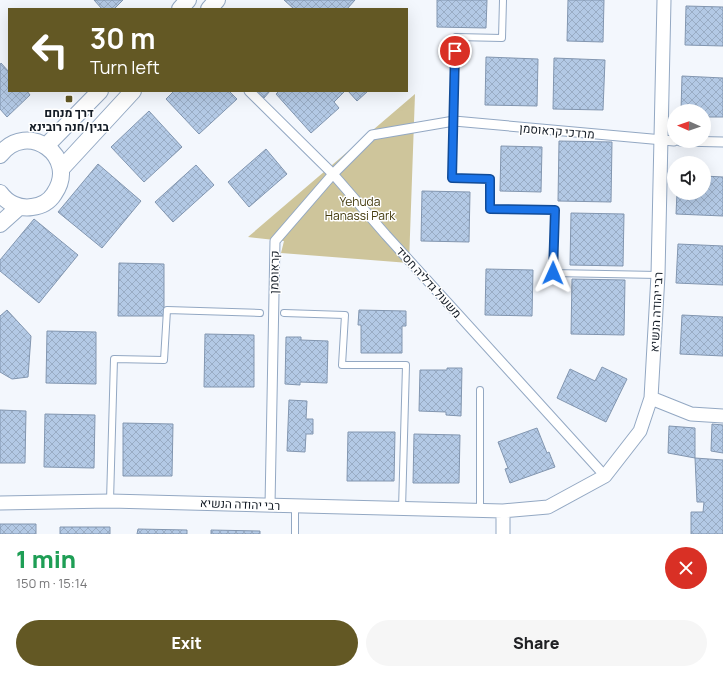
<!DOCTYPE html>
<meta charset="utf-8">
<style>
:root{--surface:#fff;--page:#f6f6f6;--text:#202124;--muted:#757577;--accent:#635824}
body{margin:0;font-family:Manrope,Heebo,sans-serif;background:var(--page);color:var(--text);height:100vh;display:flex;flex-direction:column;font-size:15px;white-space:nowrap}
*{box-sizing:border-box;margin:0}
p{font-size:13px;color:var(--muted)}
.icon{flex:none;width:22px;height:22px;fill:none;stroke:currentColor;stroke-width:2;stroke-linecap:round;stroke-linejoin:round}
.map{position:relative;height:534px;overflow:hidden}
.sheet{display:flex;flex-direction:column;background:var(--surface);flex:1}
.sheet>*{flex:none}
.top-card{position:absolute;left:8px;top:8px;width:400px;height:84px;border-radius:0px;box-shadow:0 4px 16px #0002;background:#635824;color:#fff;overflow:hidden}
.needle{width:26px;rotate:272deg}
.controls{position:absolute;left:667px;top:104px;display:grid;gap:8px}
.controls a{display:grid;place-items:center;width:44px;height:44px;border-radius:50%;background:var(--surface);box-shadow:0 4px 16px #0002;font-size:20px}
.pin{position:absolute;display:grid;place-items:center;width:34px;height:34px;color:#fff;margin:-17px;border:2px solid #fff;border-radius:50%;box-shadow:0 1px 4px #0007}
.me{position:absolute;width:44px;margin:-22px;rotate:1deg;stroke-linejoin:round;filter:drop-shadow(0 0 3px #0008)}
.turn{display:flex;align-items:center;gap:14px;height:84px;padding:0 16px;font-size:18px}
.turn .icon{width:52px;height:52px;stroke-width:2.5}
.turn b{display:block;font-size:28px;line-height:34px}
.round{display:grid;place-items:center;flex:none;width:42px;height:42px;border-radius:21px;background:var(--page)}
.headline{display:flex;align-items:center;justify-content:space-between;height:68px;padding:0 16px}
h1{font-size:24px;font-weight:800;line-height:30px;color:#1e9e55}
.primary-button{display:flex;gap:8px;margin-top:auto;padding:8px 16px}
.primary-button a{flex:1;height:46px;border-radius:24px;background:var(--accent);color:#fff;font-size:16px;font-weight:800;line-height:46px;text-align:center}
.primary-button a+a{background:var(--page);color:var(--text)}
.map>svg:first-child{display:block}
.green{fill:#cec59b}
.building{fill:url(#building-cross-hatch);stroke:#8296b0}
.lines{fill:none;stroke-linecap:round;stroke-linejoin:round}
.service-casing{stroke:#93a8c3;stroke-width:8}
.pedestrian-casing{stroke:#93a8c3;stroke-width:11}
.minor-casing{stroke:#93a8c3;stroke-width:15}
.tertiary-casing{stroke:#93a8c3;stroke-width:18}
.service{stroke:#fff;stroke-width:6}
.pedestrian{stroke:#fff;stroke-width:9}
.minor{stroke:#fff;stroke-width:13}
.tertiary{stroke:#fff;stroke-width:16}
.route-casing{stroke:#114b97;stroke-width:10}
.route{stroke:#1a73e8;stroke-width:7}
.poi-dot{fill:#635824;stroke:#fff;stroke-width:1.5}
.labels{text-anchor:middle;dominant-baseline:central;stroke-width:3;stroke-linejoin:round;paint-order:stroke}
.poi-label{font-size:12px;font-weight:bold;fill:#141c26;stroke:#fff}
.street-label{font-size:12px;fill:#141c26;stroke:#fff}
.park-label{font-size:12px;fill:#42390c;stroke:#fff}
</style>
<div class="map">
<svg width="723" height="534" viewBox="0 0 723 534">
<defs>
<pattern id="building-cross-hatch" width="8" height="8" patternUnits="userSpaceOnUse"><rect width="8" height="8" fill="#b3c9e5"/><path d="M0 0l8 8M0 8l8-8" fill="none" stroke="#99acc4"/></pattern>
</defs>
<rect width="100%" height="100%" fill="#f3f7fd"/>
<path class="green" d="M 415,94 L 409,263 L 281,253 L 284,241 L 248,237 Z"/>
<path class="building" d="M 94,0 L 123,0 L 114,9 L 102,9 Z
M 284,0 L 355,0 L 347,9 L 294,9 Z
M 437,0 L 487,0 L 486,28 L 437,27 Z
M 568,0 L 604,0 L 603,42 L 567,41 Z
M 686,6 L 723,7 L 723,46 L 685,45 Z
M 486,57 L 538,59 L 537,106 L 485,105 Z
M 554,58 L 605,60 L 603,110 L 553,109 Z
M 1,63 L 9,72 L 9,91 L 27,91 L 30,95 L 7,117 L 0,109 L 0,65 Z
M 682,76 L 723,78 L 723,117 L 704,117 L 704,111 L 681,111 Z
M 174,91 L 229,91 L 237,99 L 199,134 L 166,99 Z
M 256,91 L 270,91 L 264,98 Z
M 279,91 L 345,91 L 334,102 L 339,108 L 311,133 L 276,94 Z
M 348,91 L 368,91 L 357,101 Z
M 149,111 L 182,147 L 144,182 L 111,147 Z
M 559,141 L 612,142 L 611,202 L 558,201 Z
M 501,146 L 542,147 L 541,192 L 500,191 Z
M 266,149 L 287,174 L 249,207 L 228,182 Z
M 98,164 L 141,201 L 102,248 L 58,212 Z
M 196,165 L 214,185 L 173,222 L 155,202 Z
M 704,176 L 723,177 L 723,216 L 676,214 L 677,193 L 704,193 Z
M 422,191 L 470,192 L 469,242 L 421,241 Z
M 571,213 L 624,214 L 623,266 L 570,265 Z
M 34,219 L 78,255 L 39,303 L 0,271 L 0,260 Z
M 678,244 L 723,246 L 723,285 L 676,283 Z
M 119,263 L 164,264 L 164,316 L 118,316 Z
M 486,269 L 533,270 L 532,316 L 485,315 Z
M 572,279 L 625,280 L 624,335 L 571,334 Z
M 7,310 L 31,336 L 28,377 L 12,379 L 0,372 L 0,316 Z
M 359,310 L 406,311 L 406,326 L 402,326 L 402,353 L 361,353 L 361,325 L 358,325 Z
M 682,315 L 723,317 L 723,356 L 680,354 Z
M 47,331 L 96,332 L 96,384 L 46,383 Z
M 205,334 L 254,335 L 254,387 L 204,387 Z
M 286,337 L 301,337 L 301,340 L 328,341 L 327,383 L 300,382 L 300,385 L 285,384 Z
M 602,367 L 627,379 L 606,422 L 557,398 L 570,369 L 595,381 Z
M 447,368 L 462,368 L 461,416 L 446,415 L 446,412 L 419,411 L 420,370 L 447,370 Z
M 289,400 L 307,401 L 306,419 L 313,419 L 313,434 L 306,434 L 305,452 L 287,451 Z
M 0,410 L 26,411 L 25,463 L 0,463 Z
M 45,414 L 95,415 L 94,468 L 44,467 Z
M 123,423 L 173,424 L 172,476 L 123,476 Z
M 712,424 L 723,425 L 723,453 L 711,451 Z
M 669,426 L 695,428 L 695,458 L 668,453 Z
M 537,428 L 547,453 L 549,452 L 555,467 L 510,483 L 505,469 L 508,468 L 498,442 Z
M 348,432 L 395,432 L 394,481 L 347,481 Z
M 414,434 L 460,435 L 459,483 L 413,483 Z
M 695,458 L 723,460 L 723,534 L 691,534 L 691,512 L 703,512 L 704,502 L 697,502 Z
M 0,524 L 36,524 L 36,534 L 0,534 Z
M 60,527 L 110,527 L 110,534 L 60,534 Z
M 138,529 L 187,530 L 187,534 L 137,534 Z
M 211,530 L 260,531 L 260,534 L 211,534 Z"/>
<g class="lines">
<defs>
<path id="service" d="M 503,0 L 502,38 L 456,37 L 452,178 L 491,179 L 490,209 L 555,210 L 553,273 L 658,275
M 284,313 L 345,315 L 342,365 L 406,365 L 402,509
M 480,390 L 480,511
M 110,501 L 114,359 L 164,360 L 167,310 L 260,313
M 295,534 L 295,506"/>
<path id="pedestrian" d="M 249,91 L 333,174 L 386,235 L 605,476
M 680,141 L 723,142
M 270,505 L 275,241 L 333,174 L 372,135 L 454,121 L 674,141"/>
<path id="minor" d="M 651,398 L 691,414 L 723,416
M 0,503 L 110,501 L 503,511 L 548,507 L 605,476 L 640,431 L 651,398 L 658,275 L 664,0
M 503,534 L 503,511"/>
<path id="tertiary" d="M 180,9 L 188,0
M 209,9 L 217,0
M 46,146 L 100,91
M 0,155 C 27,119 80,157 54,194 C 49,202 41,206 32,207 C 19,209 7,203 0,193
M 61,169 L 133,91
M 0,224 L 19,207"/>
</defs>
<use href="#service" class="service-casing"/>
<use href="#pedestrian" class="pedestrian-casing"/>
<use href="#minor" class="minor-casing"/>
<use href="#tertiary" class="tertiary-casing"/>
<use href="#service" class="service"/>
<use href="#pedestrian" class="pedestrian"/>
<use href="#minor" class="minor"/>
<use href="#tertiary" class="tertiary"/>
</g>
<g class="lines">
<defs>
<path id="route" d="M 455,51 L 452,178 L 490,179 L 490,209 L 555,210 L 553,273"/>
</defs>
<use href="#route" class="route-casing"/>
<use href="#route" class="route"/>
</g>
<rect class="poi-dot" x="65" y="95" width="8" height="8" rx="2"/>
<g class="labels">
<g class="poi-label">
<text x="69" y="112">דרך מנחם<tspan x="69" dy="14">בגין/חנה רובינא</tspan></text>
</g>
<g class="street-label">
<text transform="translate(557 131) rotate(5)">מרדכי קראוסמן</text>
<text transform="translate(274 272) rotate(-89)">קראוסמן</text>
<text transform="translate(429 282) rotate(48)">משעול גדליה חסיד</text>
<text transform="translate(656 312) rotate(-87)">רבי יהודה הנשיא</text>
<text transform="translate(240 504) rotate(2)">רבי יהודה הנשיא</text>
</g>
<g class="park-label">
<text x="360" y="201">Yehuda<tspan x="360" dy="14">Hanassi Park</tspan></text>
</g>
</g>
</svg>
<div class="controls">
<a><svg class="needle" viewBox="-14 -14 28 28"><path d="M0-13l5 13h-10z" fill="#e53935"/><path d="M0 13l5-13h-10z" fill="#757577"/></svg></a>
<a><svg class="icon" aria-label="sound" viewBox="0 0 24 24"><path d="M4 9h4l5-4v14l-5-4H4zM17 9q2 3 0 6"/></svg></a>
</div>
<div class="pin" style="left:455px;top:51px;background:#d93025"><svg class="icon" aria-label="arrive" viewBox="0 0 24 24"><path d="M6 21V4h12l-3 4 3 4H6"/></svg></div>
<svg class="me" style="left:553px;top:273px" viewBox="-20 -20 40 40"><path d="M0-17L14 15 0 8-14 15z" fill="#1a73e8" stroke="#fff" stroke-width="4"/></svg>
<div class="top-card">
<div class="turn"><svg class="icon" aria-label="left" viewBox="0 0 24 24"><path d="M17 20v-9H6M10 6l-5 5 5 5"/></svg><div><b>30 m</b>Turn left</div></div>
</div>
</div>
<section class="sheet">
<div class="headline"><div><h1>1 min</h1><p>150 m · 15:14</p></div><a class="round" style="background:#d93025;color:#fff"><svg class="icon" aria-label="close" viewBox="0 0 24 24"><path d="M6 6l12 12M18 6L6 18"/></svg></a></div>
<div class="primary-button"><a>Exit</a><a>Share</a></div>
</section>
